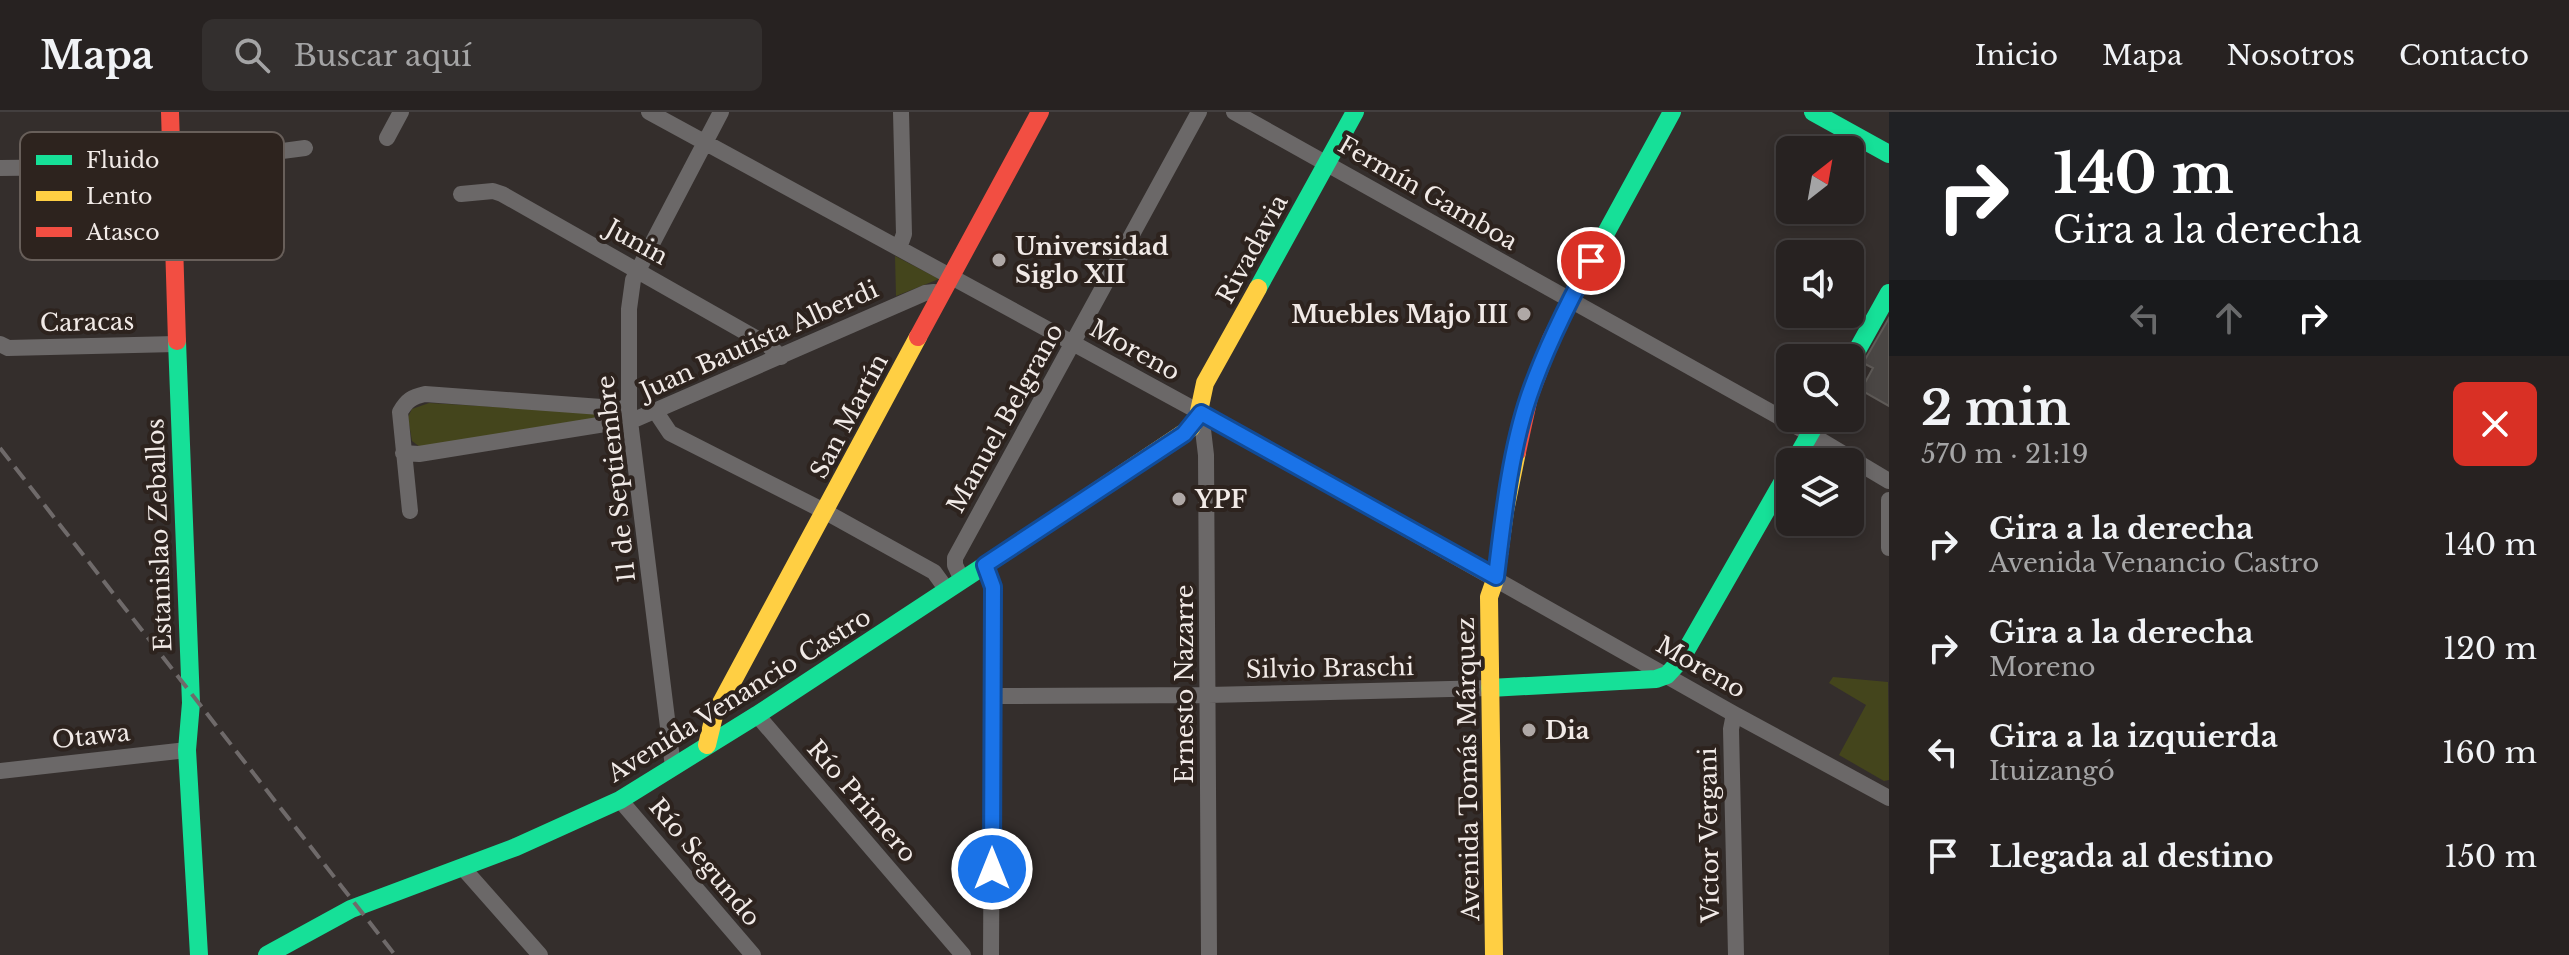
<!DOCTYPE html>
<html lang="es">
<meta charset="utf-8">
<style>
:root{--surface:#272221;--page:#332f2e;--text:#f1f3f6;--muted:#a4a4a5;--line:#433f3f}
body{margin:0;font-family:"Libre Baskerville",serif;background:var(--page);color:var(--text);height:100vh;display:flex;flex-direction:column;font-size:30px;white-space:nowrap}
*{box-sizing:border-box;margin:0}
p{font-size:26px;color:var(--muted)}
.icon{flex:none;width:44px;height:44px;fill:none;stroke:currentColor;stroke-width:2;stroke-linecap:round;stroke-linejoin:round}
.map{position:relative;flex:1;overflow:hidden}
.sheet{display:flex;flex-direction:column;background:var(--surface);width:680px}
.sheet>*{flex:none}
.top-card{background:#202124;color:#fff;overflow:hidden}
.needle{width:52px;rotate:31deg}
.tools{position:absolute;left:1776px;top:24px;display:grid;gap:16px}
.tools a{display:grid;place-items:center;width:88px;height:88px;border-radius:12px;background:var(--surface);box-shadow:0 4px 12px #0003,0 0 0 2px var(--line);font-size:40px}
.pin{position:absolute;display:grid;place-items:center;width:68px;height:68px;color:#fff;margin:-34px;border:4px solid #fff;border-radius:50%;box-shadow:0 2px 8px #0007}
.me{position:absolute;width:88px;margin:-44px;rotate:0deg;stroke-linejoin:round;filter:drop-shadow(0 0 6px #0008)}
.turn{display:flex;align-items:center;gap:28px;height:168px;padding:0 32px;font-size:36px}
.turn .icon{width:104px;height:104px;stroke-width:2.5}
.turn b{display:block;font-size:56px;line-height:68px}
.lanes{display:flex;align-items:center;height:76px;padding:0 32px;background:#0003;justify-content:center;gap:40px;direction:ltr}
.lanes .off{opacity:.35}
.round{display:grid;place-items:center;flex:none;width:84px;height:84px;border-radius:12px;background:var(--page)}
.head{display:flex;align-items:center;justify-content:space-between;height:136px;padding:0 32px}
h1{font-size:48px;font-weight:700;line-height:60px}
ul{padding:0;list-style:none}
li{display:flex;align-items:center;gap:24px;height:104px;padding:0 32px}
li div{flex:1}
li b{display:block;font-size:30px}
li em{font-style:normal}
header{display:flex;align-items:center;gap:48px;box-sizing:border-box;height:112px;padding:0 40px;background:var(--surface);border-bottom:2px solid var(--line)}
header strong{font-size:38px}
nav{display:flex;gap:44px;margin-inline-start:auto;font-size:28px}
.search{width:560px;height:72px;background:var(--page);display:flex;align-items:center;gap:20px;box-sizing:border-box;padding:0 28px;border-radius:12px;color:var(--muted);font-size:30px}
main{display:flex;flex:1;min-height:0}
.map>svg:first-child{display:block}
.green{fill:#44451c}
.building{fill:#4a4644;stroke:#5e5a57;stroke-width:2}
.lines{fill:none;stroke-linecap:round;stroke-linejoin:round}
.street{stroke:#6b6868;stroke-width:16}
.fast{stroke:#16e098;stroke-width:18}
.slow{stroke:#ffcf43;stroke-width:18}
.jam{stroke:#f24e42;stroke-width:18}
.rail{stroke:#6f6a6a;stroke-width:4;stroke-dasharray:16 8;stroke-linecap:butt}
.route-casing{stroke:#114b97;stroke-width:20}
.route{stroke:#1a73e8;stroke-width:14}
.poi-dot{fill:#afa8a6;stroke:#2d231e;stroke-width:3}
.labels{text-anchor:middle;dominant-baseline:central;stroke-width:8;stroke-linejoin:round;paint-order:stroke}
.street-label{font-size:24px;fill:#f1eae7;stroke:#2d231e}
.poi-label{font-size:24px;font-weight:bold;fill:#f1eae7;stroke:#2d231e;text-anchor:start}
.key{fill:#2d231e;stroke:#685f5a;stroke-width:2}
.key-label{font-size:22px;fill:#f1eae7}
</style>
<header>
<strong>Mapa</strong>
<div class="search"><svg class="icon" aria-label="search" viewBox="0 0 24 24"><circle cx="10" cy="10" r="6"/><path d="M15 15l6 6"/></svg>Buscar aquí</div>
<nav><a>Inicio</a><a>Mapa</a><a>Nosotros</a><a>Contacto</a></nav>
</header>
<main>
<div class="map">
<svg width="1889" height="843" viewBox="0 0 1889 843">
<rect width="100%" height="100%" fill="#342e2c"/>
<path class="green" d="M 895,144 L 939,167 L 896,184 Z
M 429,291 L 601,301 L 606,303 L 604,306 L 420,335 L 412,329 L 408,305 L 412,297 Z
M 1833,565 L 1888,570 L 1889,668 L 1884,669 L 1839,643 L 1866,593 L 1829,571 Z"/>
<path class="building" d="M 1889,206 L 1889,294 L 1861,278 L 1873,256 L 1863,251 Z"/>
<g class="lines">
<path class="street" d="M 649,0 L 1201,301 L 1734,602 L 1889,686
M 1234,0 L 1810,322 L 1889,369
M 387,26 L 401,0
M 0,56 L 170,54 L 305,36
M 461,82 L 493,79 L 502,82 L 768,233 L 781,245
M 899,136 L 904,122 L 901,0
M 0,232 L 8,236 L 176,232
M 656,300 L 670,321 L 824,399 L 934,460 L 947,478
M 1201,301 L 1206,343 L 1209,843
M 403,341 L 419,342 L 636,307 L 925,181 L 934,180 L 941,182
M 1889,388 L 1889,436
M 410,399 L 400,300 C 407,288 412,285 425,282 L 628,297
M 985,453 L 993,475 L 991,843
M 962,468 L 955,453 L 955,446 L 1199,0
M 992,584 L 1208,583 L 1490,576
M 1734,602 L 1731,617 L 1736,843
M 757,603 L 963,843
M 673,655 L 629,301 L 629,197 L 633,168 L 721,0
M 0,659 L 187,638
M 620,688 L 753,843
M 463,756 L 540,843"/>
<path class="fast" d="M 1813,0 L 1889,42
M 1583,163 L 1672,0
M 1258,176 L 1355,0
M 177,229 L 191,591 L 187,638 L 199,843
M 1850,251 L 1889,181
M 1794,350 L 1819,306
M 1490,576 L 1656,567 L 1667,563 L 1680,549 L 1790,357
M 267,843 L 351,797 L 516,735 L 620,688 L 757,603 L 1034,421"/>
<path class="slow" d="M 1034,421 L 1191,316 L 1198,304 L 1205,271 L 1258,176
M 707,633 L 714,604 L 918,225
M 1494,843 L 1489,485 L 1496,465 L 1505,399 L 1517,340"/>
<path class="jam" d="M 170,0 L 177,229
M 918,225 L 1040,0
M 1517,340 L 1529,285 L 1551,227 L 1583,163"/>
<path class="rail" d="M 0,336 L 395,843"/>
</g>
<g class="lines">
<defs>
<path id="route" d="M 992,757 L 993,475 L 985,453 L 1184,322 L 1201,301 L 1496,465 C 1503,407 1510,340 1529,284 C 1545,237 1567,193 1591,149"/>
</defs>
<use href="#route" class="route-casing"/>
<use href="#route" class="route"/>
</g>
<g class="poi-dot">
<circle cx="999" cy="148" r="8"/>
<circle cx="1524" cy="202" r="8"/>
<circle cx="1179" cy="387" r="8"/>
<circle cx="1529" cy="618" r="8"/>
</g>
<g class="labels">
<g class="street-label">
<text transform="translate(1428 81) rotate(30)">Fermín Gamboa</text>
<text transform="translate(637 130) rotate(29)">Junin</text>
<text transform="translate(1252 137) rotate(-61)">Rivadavia</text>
<text transform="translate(87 210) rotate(-1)">Caracas</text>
<text transform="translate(759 228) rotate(-24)">Juan Bautista Alberdi</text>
<text transform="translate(1135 238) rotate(29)">Moreno</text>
<text transform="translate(849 304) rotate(-62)">San Martín</text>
<text transform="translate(1005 306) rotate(-61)">Manuel Belgrano</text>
<text transform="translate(616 367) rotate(-96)">11 de Septiembre</text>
<text transform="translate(159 423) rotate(-92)">Estanislao Zeballos</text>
<text transform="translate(1701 555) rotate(30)">Moreno</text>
<text transform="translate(1330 556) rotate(-1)">Silvio Braschi</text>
<text transform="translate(1184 572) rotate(-90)">Ernesto Nazarre</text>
<text transform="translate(739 583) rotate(-32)">Avenida Venancio Castro</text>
<text transform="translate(91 624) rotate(-6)">Otawa</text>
<text transform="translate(1468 657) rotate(-91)">Avenida Tomás Márquez</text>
<text transform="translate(862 689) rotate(49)">Río Primero</text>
<text transform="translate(1709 723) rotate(-91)">Víctor Vergani</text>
<text transform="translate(705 750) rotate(50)">Río Segundo</text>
</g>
<g class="poi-label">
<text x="1015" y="134">Universidad<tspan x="1015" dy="28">Siglo XII</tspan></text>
<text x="1508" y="202" text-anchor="end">Muebles Majo III</text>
<text x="1195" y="387">YPF</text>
<text x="1545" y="618">Dia</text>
</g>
</g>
<rect x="20" y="20" width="264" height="128" rx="12" class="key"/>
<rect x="36" y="43" width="36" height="10" fill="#16e098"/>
<rect x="36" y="79" width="36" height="10" fill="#ffcf43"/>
<rect x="36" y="115" width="36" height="10" fill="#f24e42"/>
<g class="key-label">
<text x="86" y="56">Fluido</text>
<text x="86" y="92">Lento</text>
<text x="86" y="128">Atasco</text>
</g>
</svg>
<div class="tools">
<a><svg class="needle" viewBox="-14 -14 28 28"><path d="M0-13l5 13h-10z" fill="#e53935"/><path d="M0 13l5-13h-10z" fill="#a4a4a5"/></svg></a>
<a><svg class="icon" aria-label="sound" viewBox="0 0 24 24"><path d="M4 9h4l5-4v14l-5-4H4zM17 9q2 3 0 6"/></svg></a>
<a><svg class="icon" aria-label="search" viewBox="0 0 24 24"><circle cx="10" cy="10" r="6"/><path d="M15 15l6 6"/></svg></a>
<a><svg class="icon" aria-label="layers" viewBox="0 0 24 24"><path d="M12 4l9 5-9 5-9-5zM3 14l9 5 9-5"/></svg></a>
</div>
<div class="pin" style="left:1591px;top:149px;background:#d93025"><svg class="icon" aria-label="arrive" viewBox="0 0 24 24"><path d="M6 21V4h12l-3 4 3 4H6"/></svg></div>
<svg class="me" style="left:992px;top:757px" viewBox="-20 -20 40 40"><circle r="17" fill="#1a73e8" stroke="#fff" stroke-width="3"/><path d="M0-11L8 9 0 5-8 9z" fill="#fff"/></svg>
</div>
<section class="sheet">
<div class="top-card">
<div class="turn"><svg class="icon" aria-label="right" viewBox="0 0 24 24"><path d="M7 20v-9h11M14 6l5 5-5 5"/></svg><div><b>140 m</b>Gira a la derecha</div></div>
<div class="lanes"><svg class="icon off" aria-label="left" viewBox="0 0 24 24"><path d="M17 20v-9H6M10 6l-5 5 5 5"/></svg><svg class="icon off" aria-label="ahead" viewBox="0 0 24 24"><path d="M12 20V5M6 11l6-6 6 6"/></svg><svg class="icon" aria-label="right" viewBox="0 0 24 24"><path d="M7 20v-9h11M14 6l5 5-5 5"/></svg></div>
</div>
<div class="head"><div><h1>2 min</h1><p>570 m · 21:19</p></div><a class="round" style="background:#d93025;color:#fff"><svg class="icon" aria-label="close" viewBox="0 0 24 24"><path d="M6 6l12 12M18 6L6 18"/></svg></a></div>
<ul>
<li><svg class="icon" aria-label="right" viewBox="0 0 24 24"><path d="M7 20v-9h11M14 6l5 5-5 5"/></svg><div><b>Gira a la derecha</b><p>Avenida Venancio Castro</p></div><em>140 m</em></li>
<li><svg class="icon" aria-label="right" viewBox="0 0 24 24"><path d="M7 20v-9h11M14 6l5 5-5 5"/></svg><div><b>Gira a la derecha</b><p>Moreno</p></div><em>120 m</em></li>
<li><svg class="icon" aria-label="left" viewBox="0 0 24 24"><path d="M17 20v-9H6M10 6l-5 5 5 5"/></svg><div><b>Gira a la izquierda</b><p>Ituizangó</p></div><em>160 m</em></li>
<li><svg class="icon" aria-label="arrive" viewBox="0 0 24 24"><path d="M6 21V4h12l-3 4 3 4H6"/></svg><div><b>Llegada al destino</b></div><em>150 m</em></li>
</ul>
</section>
</main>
